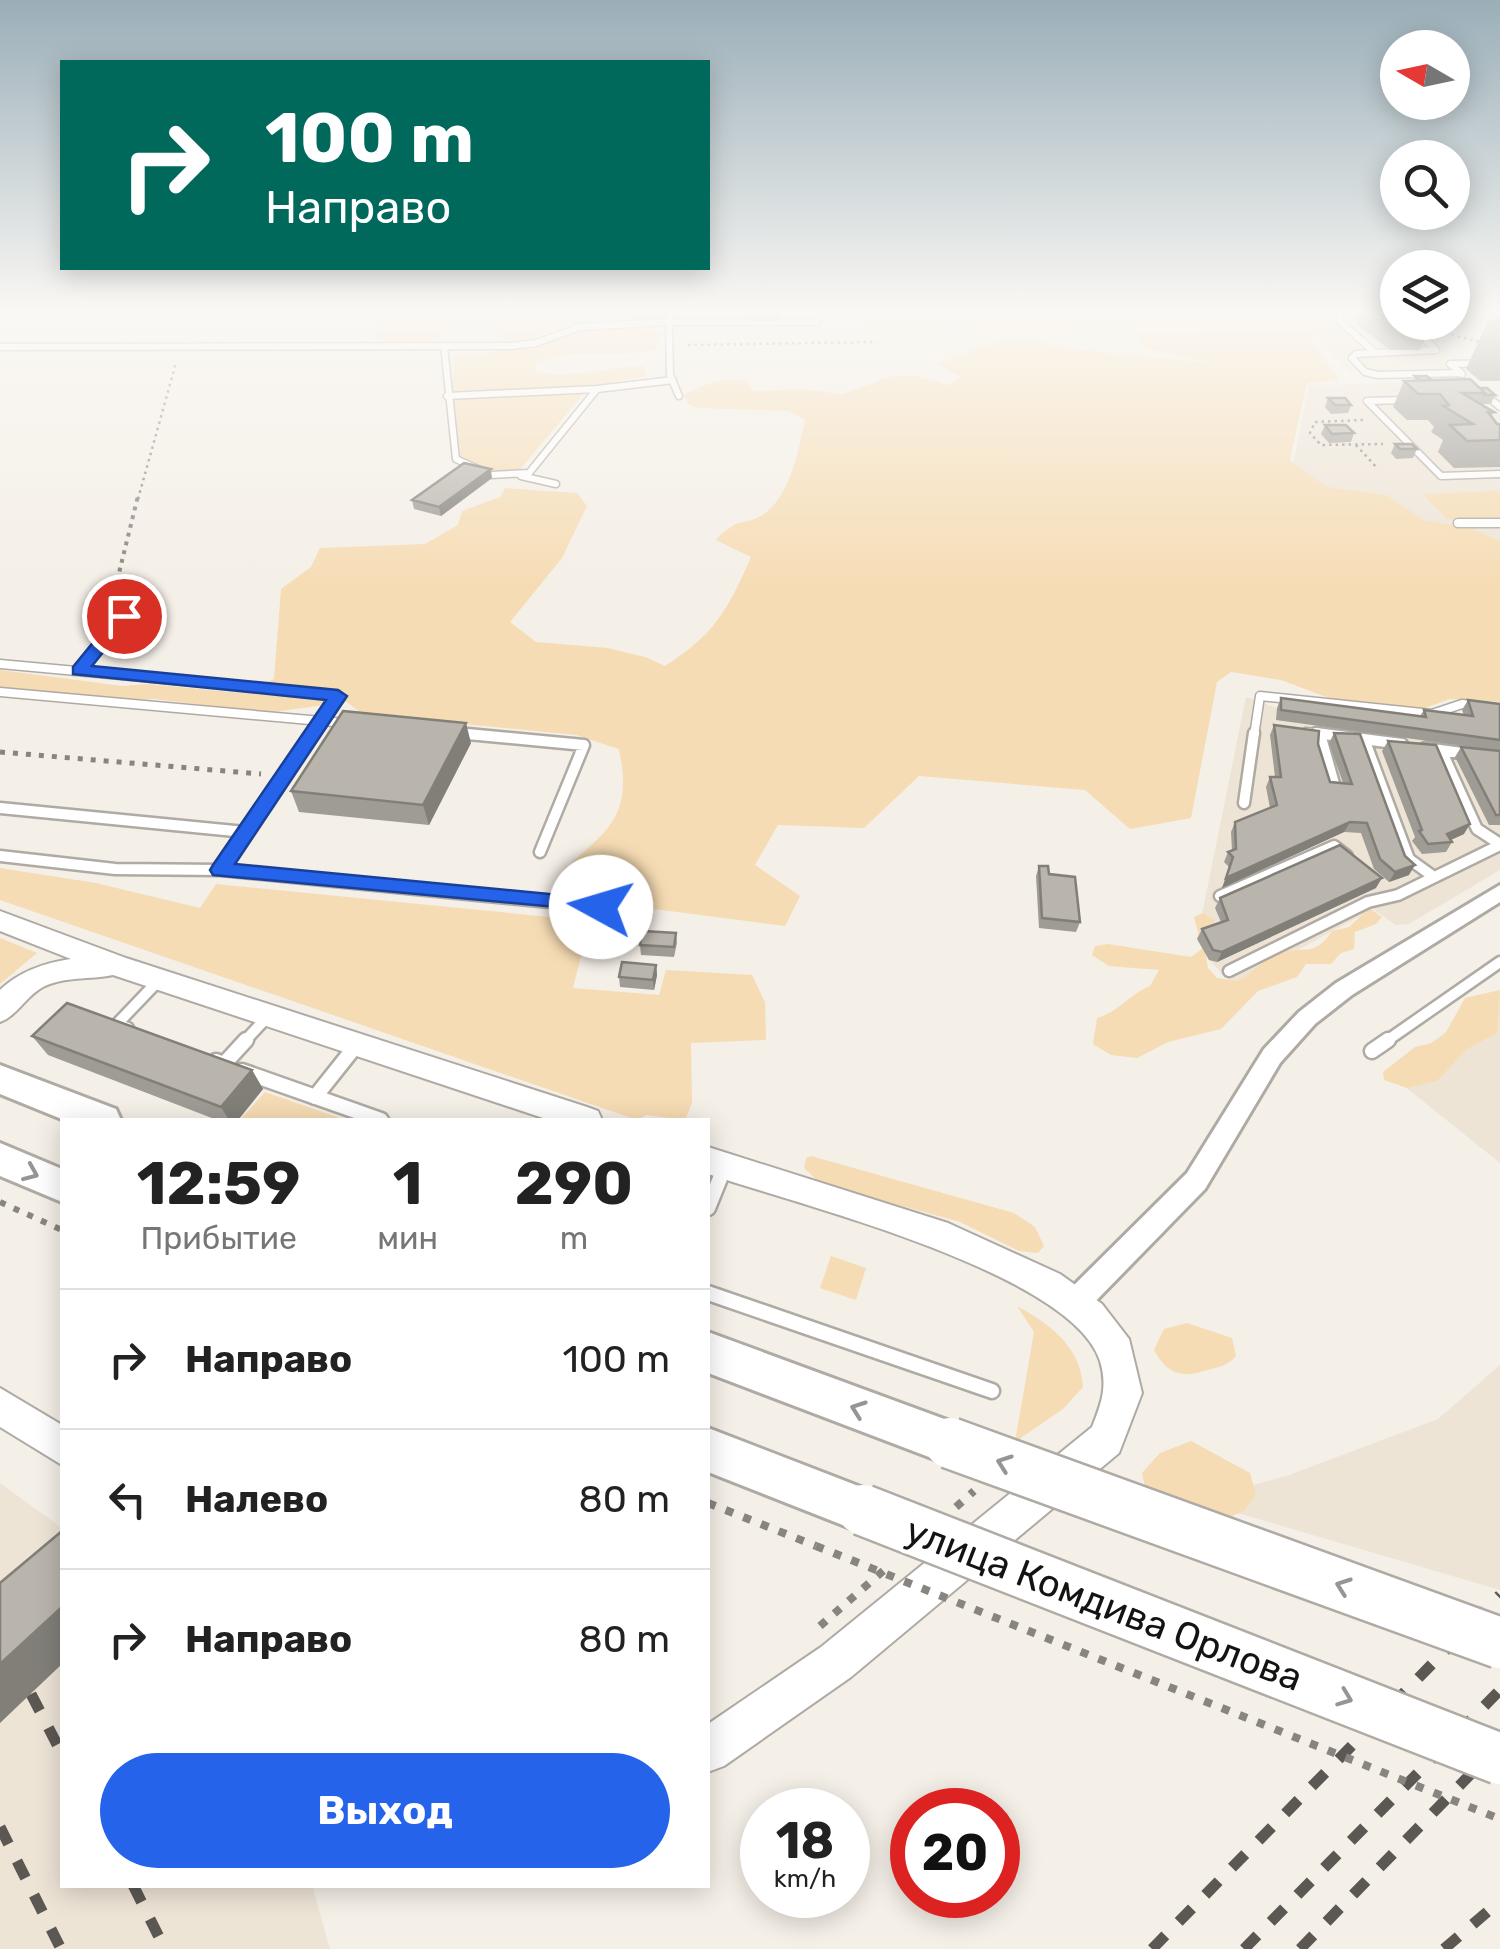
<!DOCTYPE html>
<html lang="ru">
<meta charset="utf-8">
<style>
:root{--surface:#fff;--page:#f6f6f6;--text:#222;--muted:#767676;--line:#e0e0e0;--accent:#2563eb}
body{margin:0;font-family:Rubik,sans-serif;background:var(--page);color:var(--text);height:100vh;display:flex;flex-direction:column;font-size:38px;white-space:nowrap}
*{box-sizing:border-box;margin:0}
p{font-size:32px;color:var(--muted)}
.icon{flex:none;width:55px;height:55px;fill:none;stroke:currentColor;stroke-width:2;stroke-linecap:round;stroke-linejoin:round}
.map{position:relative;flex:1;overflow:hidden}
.details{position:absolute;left:60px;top:1118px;width:650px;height:770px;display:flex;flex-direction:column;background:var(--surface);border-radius:0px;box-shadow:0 5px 25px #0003}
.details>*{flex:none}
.guide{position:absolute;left:60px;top:60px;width:650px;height:210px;border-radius:0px;box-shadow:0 5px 25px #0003;background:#00695c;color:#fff;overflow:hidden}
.needle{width:65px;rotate:279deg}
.controls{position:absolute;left:1380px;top:30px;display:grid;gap:20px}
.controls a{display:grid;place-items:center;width:90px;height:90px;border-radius:50%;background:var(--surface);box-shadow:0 5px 25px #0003;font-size:50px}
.speed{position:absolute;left:740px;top:1788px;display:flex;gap:20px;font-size:50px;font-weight:700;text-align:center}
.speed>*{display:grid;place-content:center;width:130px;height:130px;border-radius:50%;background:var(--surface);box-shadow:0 5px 25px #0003;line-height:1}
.speed small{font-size:25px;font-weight:400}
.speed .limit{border:15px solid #d22;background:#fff;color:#111}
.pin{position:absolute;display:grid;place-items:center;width:85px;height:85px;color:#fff;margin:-42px;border:5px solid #fff;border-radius:50%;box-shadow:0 2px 10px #0007}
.me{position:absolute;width:110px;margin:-55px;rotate:276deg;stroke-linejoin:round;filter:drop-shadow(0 0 8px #0008)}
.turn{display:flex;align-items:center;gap:35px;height:210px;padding:0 40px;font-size:45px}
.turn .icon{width:130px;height:130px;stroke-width:2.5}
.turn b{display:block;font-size:70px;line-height:85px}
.eta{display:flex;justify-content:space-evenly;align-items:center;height:170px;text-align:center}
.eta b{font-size:60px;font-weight:700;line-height:70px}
.button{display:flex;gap:20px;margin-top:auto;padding:20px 40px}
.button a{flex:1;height:115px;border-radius:60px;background:var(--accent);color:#fff;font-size:40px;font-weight:700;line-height:115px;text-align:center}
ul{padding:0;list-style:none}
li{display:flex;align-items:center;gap:30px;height:140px;padding:0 40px;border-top:2px solid var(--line)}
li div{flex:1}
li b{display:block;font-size:38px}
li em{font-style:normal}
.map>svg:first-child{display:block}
.built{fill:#ede4d6}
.green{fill:#f6dcb4}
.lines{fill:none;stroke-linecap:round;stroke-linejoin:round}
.service-far3-casing{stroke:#afaaa3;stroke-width:9}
.service-far2-casing{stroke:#afaaa3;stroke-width:11}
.service-far1-casing{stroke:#afaaa3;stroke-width:15}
.service-casing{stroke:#afaaa3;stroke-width:19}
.minor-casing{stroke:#afaaa3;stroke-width:6}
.tertiary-casing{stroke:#afaaa3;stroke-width:4}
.secondary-casing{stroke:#afaaa3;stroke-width:6}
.path-far4{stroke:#888580;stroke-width:2.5;stroke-dasharray:2.5 4;stroke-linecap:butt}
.path-far3{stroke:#888580;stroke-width:4;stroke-dasharray:4 5;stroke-linecap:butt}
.path-far2{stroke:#888580;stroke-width:5;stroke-dasharray:5 8;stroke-linecap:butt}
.path-far1{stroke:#888580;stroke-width:6;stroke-dasharray:6 9;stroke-linecap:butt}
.path{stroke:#888580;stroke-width:8;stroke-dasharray:8 11;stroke-linecap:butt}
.service-far3{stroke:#fff;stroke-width:6}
.service-far2{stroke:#fff;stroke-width:8}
.service-far1{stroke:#fff;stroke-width:10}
.service{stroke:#fff;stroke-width:14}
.minor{fill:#fff;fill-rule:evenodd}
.tertiary{fill:#fff;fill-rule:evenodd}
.secondary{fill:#fff;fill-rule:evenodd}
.rail{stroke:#5b5854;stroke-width:11;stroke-dasharray:19 19;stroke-linecap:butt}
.secondary-bridge-casing{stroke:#afaaa3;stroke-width:55;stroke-linecap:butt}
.path-bridge{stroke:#888580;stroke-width:8;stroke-dasharray:8 11;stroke-linecap:butt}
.secondary-bridge{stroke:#fff;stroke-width:50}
.wall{fill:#9f9c95}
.shaded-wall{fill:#827f79}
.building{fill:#b9b5ad;stroke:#827f79;stroke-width:2.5}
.oneway{stroke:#969594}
.route{fill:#2563eb;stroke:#184099;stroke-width:2.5}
.labels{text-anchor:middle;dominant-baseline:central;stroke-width:8;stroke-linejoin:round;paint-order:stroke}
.near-street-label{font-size:38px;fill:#151311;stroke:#fff}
</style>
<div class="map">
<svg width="1500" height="1949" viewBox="0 0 1500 1949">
<rect width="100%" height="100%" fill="#f4efe7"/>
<path class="built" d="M 1292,314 L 1397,314 L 1398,322 L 1419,323 L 1449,347 L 1445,365 L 1450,370 L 1350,372 Z
M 1462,381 L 1481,409 L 1493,409 L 1500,415 L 1500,699 L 1252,669 L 1309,385 Z
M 1246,697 L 1277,708 L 1419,727 L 1500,715 L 1500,870 L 1409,924 L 1396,925 L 1373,909 L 1234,985 L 1209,960 L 1197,939 Z
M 1500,992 L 1500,1163 L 1389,1074 Z
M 1500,1365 L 1500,1590 L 1197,1501 L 1289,1475 L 1438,1419 Z
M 0,1483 L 62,1528 L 62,1885 L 312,1885 L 330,1949 L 0,1949 Z"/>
<path class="green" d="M 388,314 L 657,314 C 638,322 614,316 593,319 C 562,323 528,348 498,337 L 497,324 L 442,326 L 440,337 C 421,347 393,344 373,339 Z
M 875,314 L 1320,314 L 1323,327 L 1311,339 L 1339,380 L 1307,383 L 1290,460 L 1327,487 L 1386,495 L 1425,521 L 1468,527 L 1500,541 L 1500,702 L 1450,699 L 1425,708 L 1403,709 L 1329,698 L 1281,680 L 1231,672 L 1217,682 L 1191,818 L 1130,829 L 1085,790 L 919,776 L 864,828 L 778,825 L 755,865 L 800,896 L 785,926 L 654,909 L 563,870 C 609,830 633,816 619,749 L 576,735 L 362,714 L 347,702 L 265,713 L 155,699 L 119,700 L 0,688 L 0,670 L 122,686 L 148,684 L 241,693 L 274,679 L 281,589 L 311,567 L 320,548 L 425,544 L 458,525 L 462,511 L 500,497 L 505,488 L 577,493 L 587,506 L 562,558 L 510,622 L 536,642 L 607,648 L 645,657 L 665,666 C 714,635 728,610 751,557 L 716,540 C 740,514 743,528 764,514 C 790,496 799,449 805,420 L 789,411 L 698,408 L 688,404 L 684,395 C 704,384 722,377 745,381 L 753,391 L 801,389 L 842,394 L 892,376 L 917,376 L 948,385 L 960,377 L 937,364 L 995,341 L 1032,340 L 1073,349 L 1211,363 L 1142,347 L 1139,334 L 1258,328 L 1188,326 L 991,333 L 949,325 L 882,330 L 863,322 Z
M 589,329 L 652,329 L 660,335 L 656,349 C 618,360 570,345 535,364 L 536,372 C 578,380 605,366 643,366 L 646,376 L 592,386 L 452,392 L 455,356 L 539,347 Z
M 585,392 L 517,473 L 493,471 L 461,458 L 454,400 L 458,397 Z
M 1500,491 L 1500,518 L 1447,519 L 1423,494 Z
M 0,868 L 96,883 L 200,908 L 216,884 L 590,921 L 573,988 L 659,995 L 666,970 L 752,975 L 765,1002 L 766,1040 L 691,1043 L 692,1103 L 685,1120 L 646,1115 L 637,1120 L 0,900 Z
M 1369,908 L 1382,917 L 1376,924 L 1355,932 L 1354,949 L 1341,953 L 1331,964 L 1306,964 L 1297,977 L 1258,991 L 1221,1029 L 1168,1042 L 1137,1058 L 1111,1055 L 1093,1044 L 1097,1018 C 1119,1012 1128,995 1150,986 L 1159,970 L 1109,966 L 1092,955 L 1095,946 L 1108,944 L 1191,957 L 1202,949 L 1194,917 L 1203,913 L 1214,920 L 1213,935 L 1205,950 L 1208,968 L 1217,978 L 1237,981 C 1251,975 1261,961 1277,954 C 1301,944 1313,960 1332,931 L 1349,927 Z
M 0,938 L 37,953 L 0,984 Z
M 1500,990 L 1497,1033 L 1467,1049 L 1437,1081 L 1407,1088 L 1384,1080 L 1383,1072 L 1415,1047 L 1432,1043 L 1445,1034 L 1465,998 Z
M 265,1092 L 346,1120 L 240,1120 Z
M 811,1156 L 1014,1213 L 1035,1227 L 1044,1246 L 1038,1253 L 1019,1251 L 960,1222 L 820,1183 L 804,1168 L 806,1158 Z
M 831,1256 L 866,1268 L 856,1300 L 820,1288 Z
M 1017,1306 C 1050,1324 1081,1347 1083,1387 L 1063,1409 L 1015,1442 L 1034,1332 Z
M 1187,1323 L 1232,1338 L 1236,1356 C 1229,1365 1219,1367 1207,1370 C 1182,1379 1167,1374 1154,1350 L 1164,1329 Z
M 1191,1441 L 1250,1473 L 1256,1494 L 1245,1510 L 1224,1520 L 1146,1492 L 1142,1473 L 1160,1453 Z"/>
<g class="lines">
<defs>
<path id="service-far3" d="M 1340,314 L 1339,320 L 1375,353 L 1436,350 L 1408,322
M 444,346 L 456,459 L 491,475 L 529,473 L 597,389 L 673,380
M 0,347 L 511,346 L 536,343 L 580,327 L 669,322 L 670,314
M 1375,353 L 1356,354 L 1352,358 L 1365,372 L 1378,375 L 1461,373
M 1462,374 L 1450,364 L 1500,363
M 1483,393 L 1500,407
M 447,396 L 597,389
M 679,396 L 670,375 L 669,322 L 817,322
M 1367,401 L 1441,476 L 1500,474
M 1367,401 L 1408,400
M 521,476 L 556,484"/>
<path id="service-far2" d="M 1458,523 L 1500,523
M 0,664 L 338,695 L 321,721 L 347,723
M 79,671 L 123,616 L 111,606
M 0,692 L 321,721 L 311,736
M 1306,732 L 1336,736
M 455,733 L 484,736
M 1254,736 L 1260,696 L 1432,714 L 1462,704 L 1500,709"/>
<path id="service-far1" d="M 457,733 L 584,745 L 540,852
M 1316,733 L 1402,744
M 1320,734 L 1335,787
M 1364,739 L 1409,859 L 1434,877
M 1425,748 L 1500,758
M 1441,750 L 1477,829 L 1500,844
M 1244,803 L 1254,733
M 0,808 L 245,832
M 0,856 L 115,869 L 221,870 L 601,907
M 221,870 L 313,733
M 1220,896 L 1334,846 L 1347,856
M 1229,971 L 1368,902 L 1398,895 L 1500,845
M 128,1028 L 117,1024 L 161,978
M 244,1042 L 270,1014
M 1385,1042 L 1500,962"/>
<path id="service" d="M 1372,1051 L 1388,1040
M 216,1061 L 224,1064 L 246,1040
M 242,1071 L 381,1120
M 315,1097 L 358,1043
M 708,1208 L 725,1166
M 708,1293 L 992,1391"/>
<path id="minor" d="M 1500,885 L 1500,902 L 1352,995 L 1315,1024 L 1280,1063 L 1205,1189 L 1085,1312 L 1075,1316 L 1065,1312 L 1061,1303 L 1065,1294 L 1187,1173 L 1264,1049 L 1299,1012 L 1336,983 Z"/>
<path id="tertiary" d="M 0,911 L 126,958 L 587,1107 L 598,1111 L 602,1120 L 549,1120 L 113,975 C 90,980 65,976 43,987 C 26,996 17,1016 0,1022 L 0,990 C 20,971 44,963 71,959 L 0,931 Z
M 708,1147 L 948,1223 L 1060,1274 L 1102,1304 L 1129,1339 L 1142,1393 L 1119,1453 L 851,1677 L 724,1766 L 708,1772 L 708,1724 L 821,1647 L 1092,1427 C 1101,1404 1108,1387 1100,1361 C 1072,1272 793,1203 708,1174 Z
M 0,1388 L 62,1425 L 62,1465 L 0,1427 Z"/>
<path id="secondary" d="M 0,1065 L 116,1109 L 121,1120 L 64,1120 L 0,1094 Z
M 0,1143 L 62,1169 L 62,1202 L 0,1176 Z
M 708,1332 L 966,1427 L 972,1443 L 966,1459 L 950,1465 L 708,1373 Z
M 708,1428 L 879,1494 L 886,1510 L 879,1526 L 863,1533 L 708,1472 Z"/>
</defs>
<use href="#service-far3" class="service-far3-casing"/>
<use href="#service-far2" class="service-far2-casing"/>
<use href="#service-far1" class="service-far1-casing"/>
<use href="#service" class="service-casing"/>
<use href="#minor" class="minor-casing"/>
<use href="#tertiary" class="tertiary-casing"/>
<use href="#secondary" class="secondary-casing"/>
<path class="path-far4" d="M 1445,333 L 1483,343
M 688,345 L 877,342
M 1363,420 L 1315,422 L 1310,433 L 1321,445 L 1383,444
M 1356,445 L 1378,469
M 138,499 L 176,363"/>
<path class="path-far3" d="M 115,589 L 138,496"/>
<path class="path-far2" d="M 0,752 L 261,774"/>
<path class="path-far1" d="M 0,1202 L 62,1230"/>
<path class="path" d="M 708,1503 L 816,1546
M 956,1507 L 974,1491
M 820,1626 L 891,1564"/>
<use href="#service-far3" class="service-far3"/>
<use href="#service-far2" class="service-far2"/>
<use href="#service-far1" class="service-far1"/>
<use href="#service" class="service"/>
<use href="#minor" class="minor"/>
<use href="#tertiary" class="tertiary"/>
<use href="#secondary" class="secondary"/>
<path class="rail" d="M 31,1694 L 62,1754
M 0,1827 L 61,1949
M 133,1885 L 165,1949
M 1152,1949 L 1500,1595
M 1244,1949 L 1500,1690
M 1300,1949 L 1500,1744
M 1444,1949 L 1500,1901"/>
<defs>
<path id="secondary-bridge" d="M 950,1443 L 1500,1643
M 863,1510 L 1500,1759"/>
</defs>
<use href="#secondary-bridge" class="secondary-bridge-casing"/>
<path class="path-bridge" d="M 816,1546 L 1500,1819"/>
<use href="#secondary-bridge" class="secondary-bridge"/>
</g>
<path class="wall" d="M 749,314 L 779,314 L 779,321 L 750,321 Z
M 1352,314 L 1398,314 L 1398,322 L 1432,322 L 1420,350 L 1390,350 L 1356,324 L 1357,320 Z
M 1487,314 L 1500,314 L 1500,381 L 1480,381 L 1466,369 L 1488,321 L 1497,321 Z
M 1415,376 L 1432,380 L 1454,380 L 1455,378 L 1495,395 L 1491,404 L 1480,404 L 1494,412 L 1491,417 L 1497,424 L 1500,424 L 1500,467 L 1454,468 L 1438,452 L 1443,440 L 1431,432 L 1434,427 L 1428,420 L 1407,420 L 1393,407 L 1404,381 L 1413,381 Z
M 1328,398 L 1351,405 L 1348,413 L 1331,414 L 1325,407 Z
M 1325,425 L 1354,433 L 1351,442 L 1329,443 L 1321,434 Z
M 1395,444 L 1417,449 L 1413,458 L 1396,459 L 1391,453 Z
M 492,478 L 441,516 L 414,509 L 412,500 Z
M 1281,698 L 1420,716 L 1424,710 L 1464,715 L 1462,710 L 1468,700 L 1500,704 L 1500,751 L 1276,720 L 1277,708 Z
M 1274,725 L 1318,744 L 1330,782 L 1343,783 L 1329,743 L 1334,733 L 1409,875 L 1389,882 L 1374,869 L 1361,833 L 1344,832 L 1222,888 L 1229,867 L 1224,862 L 1228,852 L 1232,851 L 1231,832 L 1235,822 L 1270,808 L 1266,787 L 1270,777 L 1275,777 L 1270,735 Z
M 1388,741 L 1464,834 L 1451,840 L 1452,842 L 1446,852 L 1422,854 L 1412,841 L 1415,837 L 1382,751 Z
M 471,743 L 429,825 L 299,812 L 291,791 Z
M 1461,747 L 1500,751 L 1500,825 L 1489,825 L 1455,757 Z
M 1039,866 L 1049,874 L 1080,922 L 1076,932 L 1039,928 L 1036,876 Z
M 1376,888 L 1217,962 L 1209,960 L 1197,939 L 1202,929 L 1221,922 L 1215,908 L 1220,898 Z
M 676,933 L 677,943 L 674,957 L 641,955 L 640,945 Z
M 656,965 L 657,975 L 654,990 L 620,987 L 619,977 Z
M 32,1036 L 252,1070 L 263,1089 L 238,1120 L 217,1120 L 48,1055 Z"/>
<path class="shaded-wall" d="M 491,469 L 492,478 L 441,516 L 439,507 Z
M 466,723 L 471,743 L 429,825 L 423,805 Z
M 1350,822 L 1344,832 L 1222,888 L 1226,878 Z
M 1470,824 L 1464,834 L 1441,844 L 1447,834 Z
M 1415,865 L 1409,875 L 1389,882 L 1395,872 Z
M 1382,878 L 1376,888 L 1217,962 L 1222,952 Z
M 656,965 L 657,975 L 654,990 L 653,980 Z
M 252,1070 L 263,1089 L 238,1120 L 229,1120 L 221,1107 Z
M 62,1607 L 62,1664 L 0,1723 L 0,1664 Z"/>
<path class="building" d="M 1488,321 L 1500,321 L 1500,331 Z
M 1415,376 L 1427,376 L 1432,380 L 1420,380 Z
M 1470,379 L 1485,393 L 1462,393 L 1494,412 L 1488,412 L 1497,424 L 1500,424 L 1500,440 L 1467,441 L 1450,425 L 1473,424 L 1443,406 L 1449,405 L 1440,394 L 1418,394 L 1404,381 Z
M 1480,388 L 1487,388 L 1495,395 L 1484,395 L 1485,393 Z
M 1328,398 L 1345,398 L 1351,405 L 1335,405 Z
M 1325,425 L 1346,425 L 1354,433 L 1332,434 Z
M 1395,444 L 1412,444 L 1417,449 L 1400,449 Z
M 464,463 L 491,469 L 439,507 L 412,500 Z
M 1281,698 L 1426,717 L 1424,710 L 1473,716 L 1468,700 L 1500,704 L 1500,740 L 1281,710 Z
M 343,711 L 466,723 L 423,805 L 291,791 Z
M 1274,725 L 1319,731 L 1318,744 L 1330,782 L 1352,784 L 1334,733 L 1360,734 L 1405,856 L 1415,865 L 1395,872 L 1380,859 L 1367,823 L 1350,822 L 1226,878 L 1233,857 L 1228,852 L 1236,849 L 1235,822 L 1277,805 L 1270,777 L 1281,777 Z
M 1388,741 L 1436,745 L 1470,824 L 1447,834 L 1452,842 L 1428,844 L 1419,831 L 1422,830 Z
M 1461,747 L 1500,751 L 1500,815 L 1496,815 Z
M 1340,845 L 1382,878 L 1222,952 L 1213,950 L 1202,929 L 1228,920 L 1220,898 Z
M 1039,866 L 1048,866 L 1049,874 L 1075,877 L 1080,922 L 1042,918 Z
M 643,931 L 676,933 L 674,947 L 640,945 Z
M 622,962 L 656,965 L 653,980 L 619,977 Z
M 67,1003 L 252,1070 L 221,1107 L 32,1036 Z
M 62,1531 L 62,1607 L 0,1664 L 0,1583 Z"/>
<defs><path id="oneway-chevron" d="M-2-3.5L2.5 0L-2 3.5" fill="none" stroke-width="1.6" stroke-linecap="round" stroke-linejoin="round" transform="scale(2.5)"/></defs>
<g class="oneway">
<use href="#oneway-chevron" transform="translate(31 1173) rotate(23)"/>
<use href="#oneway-chevron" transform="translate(858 1409) rotate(-160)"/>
<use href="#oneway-chevron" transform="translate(1004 1463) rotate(-160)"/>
<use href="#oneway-chevron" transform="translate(1343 1586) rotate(-160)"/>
<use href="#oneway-chevron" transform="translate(1345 1698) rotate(21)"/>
</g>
<linearGradient id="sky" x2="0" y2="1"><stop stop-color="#9aaeb8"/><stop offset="0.53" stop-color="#faf8f4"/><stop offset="1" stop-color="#faf8f4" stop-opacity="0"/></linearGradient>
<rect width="1500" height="587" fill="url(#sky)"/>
<path class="route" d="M 124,611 L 132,616 L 92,666 L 338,690 L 347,696 L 235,864 L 601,899 L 609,902 L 612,907 L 609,912 L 213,875 L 210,870 L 213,865 L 326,700 L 73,674 L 73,667 L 118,612 Z"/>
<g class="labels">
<g class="near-street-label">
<text transform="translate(1104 1604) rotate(21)">улица Комдива Орлова</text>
</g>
</g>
</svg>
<div class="controls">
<a><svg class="needle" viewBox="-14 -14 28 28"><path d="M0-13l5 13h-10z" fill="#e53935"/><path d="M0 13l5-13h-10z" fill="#767676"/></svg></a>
<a><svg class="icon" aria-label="search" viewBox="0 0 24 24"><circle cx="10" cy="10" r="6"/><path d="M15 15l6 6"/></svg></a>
<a><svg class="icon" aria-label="layers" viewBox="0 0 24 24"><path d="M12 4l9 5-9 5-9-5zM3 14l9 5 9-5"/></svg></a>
</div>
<div class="speed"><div>18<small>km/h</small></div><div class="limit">20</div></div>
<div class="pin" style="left:124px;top:616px;background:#d93025"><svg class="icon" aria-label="arrive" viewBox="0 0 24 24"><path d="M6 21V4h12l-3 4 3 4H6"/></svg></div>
<svg class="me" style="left:601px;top:907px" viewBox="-20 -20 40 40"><circle r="19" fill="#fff"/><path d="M0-13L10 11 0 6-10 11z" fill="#2563eb"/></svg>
<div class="guide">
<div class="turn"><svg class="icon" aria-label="right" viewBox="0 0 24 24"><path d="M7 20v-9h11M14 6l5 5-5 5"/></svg><div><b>100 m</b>Направо</div></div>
</div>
<section class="details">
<div class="eta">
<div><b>12:59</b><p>Прибытие</p></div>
<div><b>1</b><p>мин</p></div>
<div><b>290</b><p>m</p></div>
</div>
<ul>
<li><svg class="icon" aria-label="right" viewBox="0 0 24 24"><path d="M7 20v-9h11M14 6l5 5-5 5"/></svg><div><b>Направо</b></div><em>100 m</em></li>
<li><svg class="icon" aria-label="left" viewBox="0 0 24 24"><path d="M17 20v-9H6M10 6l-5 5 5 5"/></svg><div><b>Налево</b></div><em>80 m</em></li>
<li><svg class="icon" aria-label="right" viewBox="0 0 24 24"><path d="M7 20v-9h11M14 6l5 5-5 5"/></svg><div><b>Направо</b></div><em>80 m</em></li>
</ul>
<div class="button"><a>Выход</a></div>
</section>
</div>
